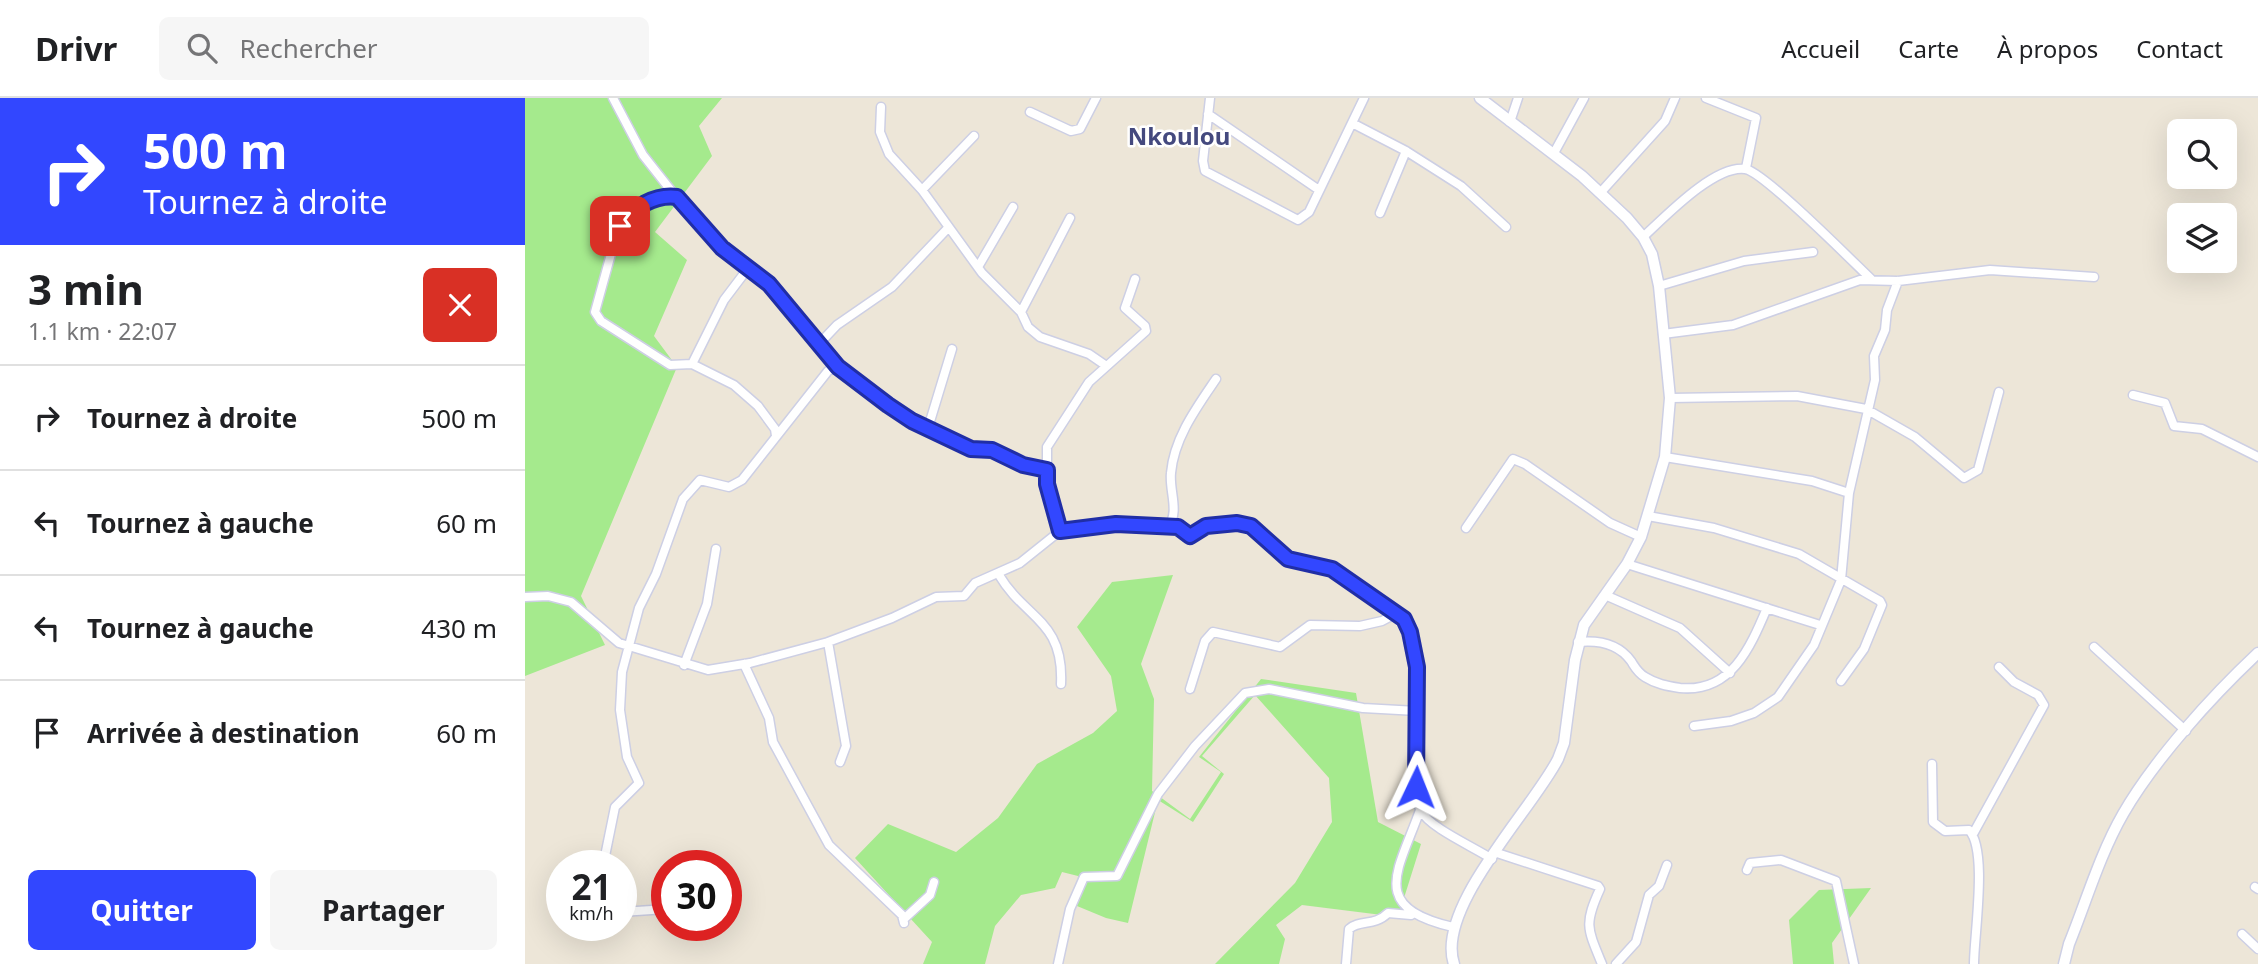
<!DOCTYPE html>
<html lang="fr">
<meta charset="utf-8">
<style>
:root{--surface:#fff;--page:#f6f6f6;--text:#202124;--muted:#757577;--line:#e0e0e0;--accent:#3247ff}
body{margin:0;font-family:"Noto Sans",sans-serif;background:var(--page);color:var(--text);height:100vh;display:flex;flex-direction:column;font-size:26px;white-space:nowrap}
*{box-sizing:border-box;margin:0}
p{font-size:23px;color:var(--muted)}
.icon{flex:none;width:38px;height:38px;fill:none;stroke:currentColor;stroke-width:2;stroke-linecap:round;stroke-linejoin:round}
.map{position:relative;flex:1;overflow:hidden}
.drawer{display:flex;flex-direction:column;background:var(--surface);width:525px}
.drawer>*{flex:none}
.banner{background:#3247ff;color:#fff;overflow:hidden}
.buttons{position:absolute;left:1642px;top:21px;display:grid;gap:14px}
.buttons a{display:grid;place-items:center;width:70px;height:70px;border-radius:10px;background:var(--surface);box-shadow:0 7px 28px #0002;font-size:35px}
.speed{position:absolute;left:21px;top:752px;display:flex;gap:14px;font-size:35px;font-weight:700;text-align:center}
.speed>*{display:grid;place-content:center;width:91px;height:91px;border-radius:50%;background:var(--surface);box-shadow:0 7px 28px #0002;line-height:1}
.speed small{font-size:18px;font-weight:400}
.speed .limit{border:10px solid #d22;background:#fff;color:#111}
.pin{position:absolute;display:grid;place-items:center;width:60px;height:60px;color:#fff;margin:-30px;border-radius:14px;box-shadow:0 4px 10px #0006}
.me{position:absolute;width:77px;margin:-38px;rotate:2deg;stroke-linejoin:round;filter:drop-shadow(0 0 5px #0008)}
.turn{display:flex;align-items:center;gap:24px;height:147px;padding:0 28px;font-size:32px}
.turn .icon{width:91px;height:91px;stroke-width:2.5}
.turn b{display:block;font-size:49px;line-height:60px}
.round{display:grid;place-items:center;flex:none;width:74px;height:74px;border-radius:10px;background:var(--page)}
.head{display:flex;align-items:center;justify-content:space-between;height:119px;padding:0 28px}
h1{font-size:42px;font-weight:700;line-height:52px}
.primary-button{display:flex;gap:14px;margin-top:auto;padding:14px 28px}
.primary-button a{flex:1;height:80px;border-radius:10px;background:var(--accent);color:#fff;font-size:28px;font-weight:700;line-height:80px;text-align:center}
.primary-button a+a{background:var(--page);color:var(--text)}
ul{padding:0;list-style:none}
li{display:flex;align-items:center;gap:21px;height:105px;padding:0 28px;border-top:2px solid var(--line)}
li div{flex:1}
li b{display:block;font-size:26px}
li em{font-style:normal}
header{display:flex;align-items:center;gap:42px;box-sizing:border-box;height:98px;padding:0 35px;background:var(--surface);border-bottom:2px solid var(--line)}
header strong{font-size:33px}
nav{display:flex;gap:38px;margin-inline-start:auto;font-size:24px}
.search{width:490px;height:63px;background:var(--page);display:flex;align-items:center;gap:18px;box-sizing:border-box;padding:0 24px;border-radius:10px;color:var(--muted);font-size:26px}
main{display:flex;flex:1;min-height:0}
.map>svg:first-child{display:block}
.green{fill:#a5ea8d}
.lines{fill:none;stroke-linecap:round;stroke-linejoin:round}
.minor-casing{stroke:#cdcfe4;stroke-width:11}
.tertiary-casing{stroke:#cdcfe4;stroke-width:13}
.minor{stroke:#fff;stroke-width:8}
.tertiary{stroke:#fff;stroke-width:10}
.route-casing{stroke:#202ea6;stroke-width:18}
.route{stroke:#3247ff;stroke-width:12}
.labels{text-anchor:middle;dominant-baseline:central;stroke-width:5;stroke-linejoin:round;paint-order:stroke}
.quarter-label{font-size:24px;font-weight:bold;fill:#44497e;stroke:#fff}
</style>
<header>
<strong>Drivr</strong>
<div class="search"><svg class="icon" aria-label="search" viewBox="0 0 24 24"><circle cx="10" cy="10" r="6"/><path d="M15 15l6 6"/></svg>Rechercher</div>
<nav><a>Accueil</a><a>Carte</a><a>À propos</a><a>Contact</a></nav>
</header>
<main>
<section class="drawer">
<div class="banner">
<div class="turn"><svg class="icon" aria-label="right" viewBox="0 0 24 24"><path d="M7 20v-9h11M14 6l5 5-5 5"/></svg><div><b>500 m</b>Tournez à droite</div></div>
</div>
<div class="head"><div><h1>3 min</h1><p>1.1 km · 22:07</p></div><a class="round" style="background:#d93025;color:#fff"><svg class="icon" aria-label="close" viewBox="0 0 24 24"><path d="M6 6l12 12M18 6L6 18"/></svg></a></div>
<ul>
<li><svg class="icon" aria-label="right" viewBox="0 0 24 24"><path d="M7 20v-9h11M14 6l5 5-5 5"/></svg><div><b>Tournez à droite</b></div><em>500 m</em></li>
<li><svg class="icon" aria-label="left" viewBox="0 0 24 24"><path d="M17 20v-9H6M10 6l-5 5 5 5"/></svg><div><b>Tournez à gauche</b></div><em>60 m</em></li>
<li><svg class="icon" aria-label="left" viewBox="0 0 24 24"><path d="M17 20v-9H6M10 6l-5 5 5 5"/></svg><div><b>Tournez à gauche</b></div><em>430 m</em></li>
<li><svg class="icon" aria-label="arrive" viewBox="0 0 24 24"><path d="M6 21V4h12l-3 4 3 4H6"/></svg><div><b>Arrivée à destination</b></div><em>60 m</em></li>
</ul>
<div class="primary-button"><a>Quitter</a><a>Partager</a></div>
</section>
<div class="map">
<svg width="1733" height="866" viewBox="0 0 1733 866">
<rect width="100%" height="100%" fill="#ede6d8"/>
<path class="green" d="M 0,0 L 197,0 L 174,28 L 187,58 L 130,134 L 162,162 L 129,238 L 152,269 L 56,498 L 80,547 L 0,578 Z
M 648,477 L 616,566 L 629,601 L 627,693 L 665,721 L 696,674 L 674,659 L 736,581 L 831,595 L 853,724 L 896,746 L 873,819 L 777,807 L 751,827 L 760,841 L 754,866 L 690,866 L 770,785 L 807,724 L 804,680 L 730,597 L 677,658 L 699,676 L 668,724 L 633,702 L 603,825 L 581,820 L 552,808 L 553,778 L 537,774 L 530,790 L 496,797 L 470,828 L 460,866 L 398,866 L 407,844 L 330,760 L 363,726 L 431,754 L 473,720 L 512,666 L 568,635 L 592,613 L 586,578 L 552,529 L 587,484 Z
M 1346,790 L 1307,845 L 1309,866 L 1268,866 L 1264,822 L 1294,792 Z"/>
<g class="lines">
<defs>
<path id="minor" d="M 88,0 L 118,57 L 163,114 L 197,150 L 244,185 L 313,269 L 387,323 L 446,351 L 467,352 L 498,367 L 522,372
M 685,0 L 678,63 L 680,73 L 773,122 L 784,114 L 839,0
M 1181,0 L 1231,20 L 1221,70
M 356,9 L 355,34 L 364,56 L 397,92 L 457,175 L 496,214 L 503,229 L 515,239 L 564,256 L 580,267
M 505,14 L 546,33 L 555,31 L 571,0
M 683,16 L 794,92
M 985,24 L 993,0
M 827,25 L 881,53 L 936,88 L 981,129
M 1029,55 L 1059,0
M 397,92 L 449,38
M 1076,94 L 1140,23 L 1150,0
M 152,99 L 130,101 L 100,121 L 92,134 L 70,214 L 76,223 L 145,267 L 167,266 L 209,287 L 233,308 L 250,331 L 251,338
M 855,115 L 881,53
M 1118,139 C 1140,119 1189,67 1220,71 C 1238,73 1328,164 1346,181
M 453,169 L 488,109
M 1134,188 L 1219,163 L 1288,154
M 496,214 L 545,120
M 1138,236 L 1208,227 L 1335,182 L 1373,183 L 1465,172 L 1569,179
M 293,247 L 312,227 L 367,189 L 423,130
M 167,266 L 199,202 L 224,169
M 1608,297 L 1640,305 L 1649,328 L 1677,331 L 1733,359
M 1145,300 L 1272,298 L 1341,311 L 1390,339 L 1439,380 L 1453,372 L 1474,294
M 403,330 L 427,251
M 1140,359 L 1287,383 L 1324,395
M 1123,418 L 1189,430 L 1274,456 L 1355,503 L 1357,507 L 1339,551 L 1316,583
M 643,429 C 655,414 644,393 646,375 C 649,340 672,309 691,281
M 941,430 L 988,361 L 1000,366 L 1085,425 L 1116,439
M 535,433 L 522,386 L 522,349 L 564,284 L 621,233 L 620,228 L 600,210 L 610,181
M 1102,466 L 1295,527
M 474,477 C 500,521 539,522 536,586
M 1080,497 L 1155,530 L 1205,575
M 0,499 L 23,498 L 46,504 L 94,545 L 183,572 L 225,565 L 303,544 L 367,520 L 411,499 L 439,498 L 450,485 L 495,465 L 535,433 L 591,426 L 653,429 L 665,438 L 681,428 L 719,425 L 740,438 L 763,461 L 807,471 L 879,521 C 899,553 893,632 893,670 C 892,683 889,701 896,713 C 905,730 949,749 967,761
M 303,544 L 321,648 L 315,664
M 1053,544 C 1073,542 1093,545 1106,563 C 1110,569 1112,574 1120,579 C 1131,586 1142,588 1155,590 C 1206,595 1225,550 1242,510
M 1569,549 L 1661,633
M 219,566 L 244,620 L 248,644 L 304,747 L 377,817 L 379,825
M 159,567 L 182,506 L 191,451
M 665,591 L 680,543 L 688,534 L 755,549 L 785,527 L 835,528 L 857,523 L 872,515
M 1169,628 L 1206,623 L 1229,615 L 1253,599 L 1289,547 L 1316,482 L 1324,395 L 1350,282 L 1349,258 L 1360,232 L 1362,212 L 1373,183
M 1407,666 L 1408,724 L 1420,733 L 1444,732 C 1463,752 1449,837 1449,866
M 895,712 C 873,774 843,809 928,829
M 1448,736 L 1519,607 L 1513,597 L 1489,584 L 1474,569
M 972,755 L 1073,788 L 1075,791 C 1059,826 1062,830 1077,866
M 78,768 L 90,709 L 114,685 L 102,659 L 95,612 L 97,574 L 114,510 L 131,476 L 158,401 L 175,382 L 204,389 L 217,382 L 303,273 L 313,269
M 1222,772 L 1225,765 L 1256,762 L 1311,783 L 1329,866
M 1730,789 L 1733,791
M 96,814 L 142,811
M 380,820 L 405,797 L 409,784
M 1717,836 L 1733,851
M 533,866 L 545,811 L 559,779 L 592,778 L 633,696 L 670,648 L 720,595 L 744,591 L 838,610 L 892,613
M 821,866 L 824,831 C 835,821 849,829 863,815 L 886,817
M 1091,866 L 1111,844 L 1124,797 L 1134,788 L 1142,767"/>
<path id="tertiary" d="M 929,866 C 910,810 1007,712 1033,661 L 1039,645 L 1050,562 L 1059,527 L 1102,466 L 1116,439 L 1140,359 L 1145,300 L 1134,188 L 1127,156 L 1118,139 L 1102,120 L 1057,78 L 955,0
M 1539,866 L 1544,846 C 1561,804 1575,756 1598,716 C 1629,662 1687,598 1733,555"/>
</defs>
<use href="#minor" class="minor-casing"/>
<use href="#tertiary" class="tertiary-casing"/>
<use href="#minor" class="minor"/>
<use href="#tertiary" class="tertiary"/>
</g>
<g class="lines">
<defs>
<path id="route" d="M 95,128 C 107,109 131,96 152,99 L 197,150 L 244,186 L 313,269 L 363,307 L 387,323 L 446,351 L 467,352 L 498,367 L 522,372 L 522,386 L 535,433 L 591,426 L 653,429 L 665,438 L 681,428 L 712,425 L 726,428 L 763,461 L 807,471 L 879,521 L 885,534 L 892,569 L 891,689"/>
</defs>
<use href="#route" class="route-casing"/>
<use href="#route" class="route"/>
</g>
<g class="labels">
<g class="quarter-label">
<text x="654" y="37">Nkoulou</text>
</g>
</g>
</svg>
<div class="buttons">
<a><svg class="icon" aria-label="search" viewBox="0 0 24 24"><circle cx="10" cy="10" r="6"/><path d="M15 15l6 6"/></svg></a>
<a><svg class="icon" aria-label="layers" viewBox="0 0 24 24"><path d="M12 4l9 5-9 5-9-5zM3 14l9 5 9-5"/></svg></a>
</div>
<div class="speed"><div>21<small>km/h</small></div><div class="limit">30</div></div>
<div class="pin" style="left:95px;top:128px;background:#d93025"><svg class="icon" aria-label="arrive" viewBox="0 0 24 24"><path d="M6 21V4h12l-3 4 3 4H6"/></svg></div>
<svg class="me" style="left:891px;top:689px" viewBox="-20 -20 40 40"><path d="M0-17L14 15 0 8-14 15z" fill="#3247ff" stroke="#fff" stroke-width="4"/></svg>
</div>
</main>
